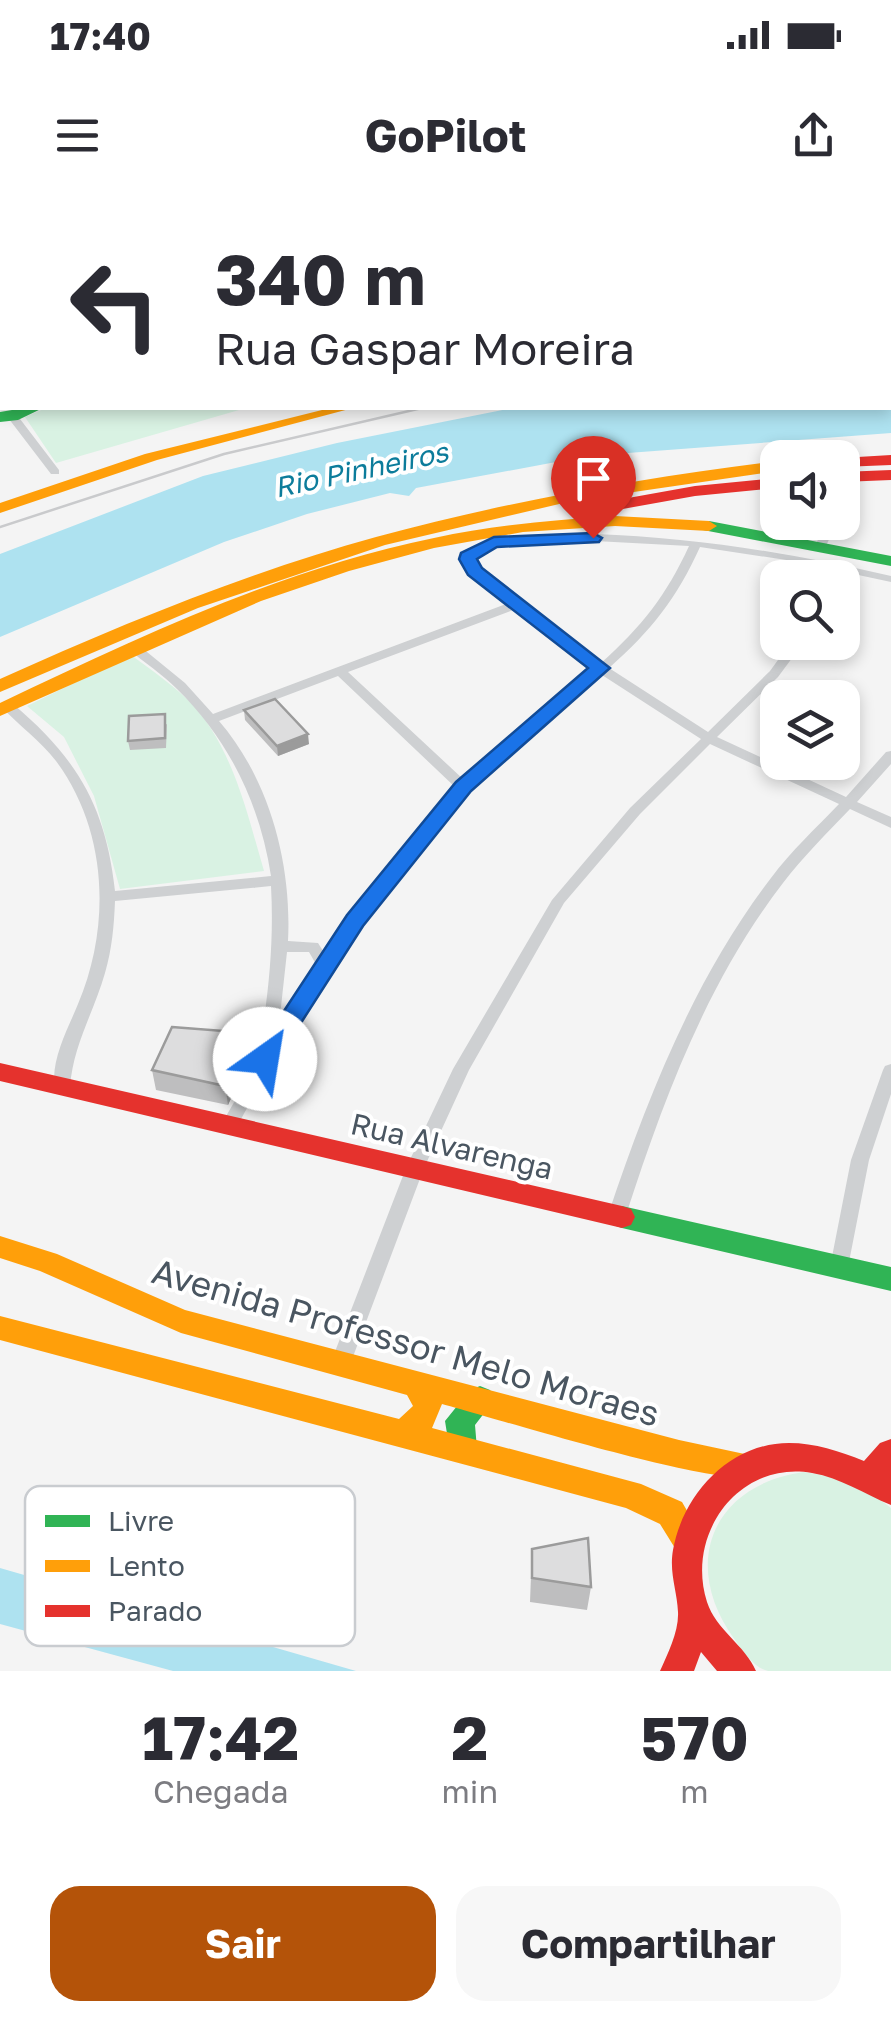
<!DOCTYPE html>
<html lang="pt">
<style>
:root{--surface:#fff;--page:#f7f7f7;--text:#2b2b33;--muted:#7c7c81;--accent:#b45309}
body{margin:0;font-family:"Golos Text",sans-serif;background:var(--page);color:var(--text);height:100vh;display:flex;flex-direction:column;font-size:38px;white-space:nowrap}
*{box-sizing:border-box;margin:0}
p{font-size:32px;color:var(--muted)}
.icon{flex:none;width:55px;height:55px;fill:none;stroke:currentColor;stroke-width:2;stroke-linecap:round;stroke-linejoin:round}
.map{position:relative;height:1471px;overflow:hidden}
.panel{display:flex;flex-direction:column;background:var(--surface);flex:1}
.panel>*{flex:none}
.top-card{position:absolute;left:0px;top:0px;width:892px;height:210px;box-shadow:0 5px 15px #0003;background:#fff;color:var(--text);overflow:hidden}
.fabs{position:absolute;left:760px;top:240px;display:grid;gap:20px}
.fabs a{display:grid;place-items:center;width:100px;height:100px;border-radius:20px;background:var(--surface);box-shadow:0 5px 15px #0003;font-size:50px}
.pin{position:absolute;display:grid;place-items:center;width:85px;height:85px;color:#fff;margin:-102px -42px;border-radius:50% 50% 50% 0;rotate:-45deg;box-shadow:0 0 10px #0007}
.pin .icon{rotate:45deg}
.me{position:absolute;width:110px;margin:-55px;rotate:32deg;stroke-linejoin:round;filter:drop-shadow(0 0 8px #0008)}
.turn{display:flex;align-items:center;gap:35px;height:210px;padding:0 50px;font-size:45px}
.turn .icon{width:130px;height:130px;stroke-width:2.5}
.turn b{display:block;font-size:70px;line-height:85px}
.eta{display:flex;justify-content:space-evenly;align-items:center;height:170px;text-align:center}
.eta b{font-size:60px;font-weight:700;line-height:70px}
.button{display:flex;gap:20px;margin-top:auto;padding:20px 50px}
.button a{flex:1;height:115px;border-radius:30px;background:var(--accent);color:#fff;font-size:40px;font-weight:700;line-height:115px;text-align:center}
.button a+a{background:var(--page);color:var(--text)}
.status{display:flex;justify-content:space-between;align-items:center;height:70px;padding:0 50px;background:var(--surface);direction:ltr}
.status svg{height:28px;fill:currentColor}
header{display:flex;justify-content:space-between;align-items:center;height:130px;padding:0 50px;background:var(--surface);font-size:45px;font-weight:700}
.map>svg:first-child{display:block}
.green{fill:#d9f2e3}
.water{fill:#aee2f0}
.lines{fill:none;stroke-linecap:round;stroke-linejoin:round}
.street{fill:#ced0d2;fill-rule:evenodd}
.fast{fill:#30b455;fill-rule:evenodd}
.slow{fill:#ff9f0a;fill-rule:evenodd}
.jam{fill:#e5322d;fill-rule:evenodd}
.rail{stroke:#c9cacc;stroke-width:2.5}
.wall{fill:#bebebf}
.shaded-wall{fill:#9b9b9b}
.building{fill:#ddddde;stroke:#9b9b9b;stroke-width:2.5}
.route{fill:#1a73e8;stroke:#114b97;stroke-width:2.5}
.labels{text-anchor:middle;dominant-baseline:central;stroke-width:8;stroke-linejoin:round;paint-order:stroke}
.far-water-label{font-size:28px;font-style:italic;fill:#0c7c9b;stroke:#fff}
.street-label{font-size:30px;fill:#4a5661;stroke:#fff}
.near-street-label{font-size:35px;fill:#4a5661;stroke:#fff}
.key{fill:#fff;stroke:#c9ccd0;stroke-width:2.5}
.key-label{font-size:28px;fill:#4a5661}
</style>
<div class="status"><b>17:40</b><svg viewBox="0 0 49 12"><path d="M0 12V9h3v3zM5 12V6h3v6zM10 12V3h3v9zM15 12V0h3v12zM26 1h20v11H26zM47 4h2v5h-2z"/></svg></div>
<header><svg class="icon" aria-label="menu" viewBox="0 0 24 24"><path d="M4 6h16M4 12h16M4 18h16"/></svg>GoPilot<svg class="icon" aria-label="share" viewBox="0 0 24 24"><path d="M12 15V3M7 8l5-5 5 5M5 13v7h14v-7"/></svg></header>
<div class="map">
<svg width="891" height="1471" viewBox="0 0 891 1471">
<rect width="100%" height="100%" fill="#f4f4f4"/>
<path class="green" d="M 46,208 L 246,208 L 56,263 L 25,217 Z
M 131,455 C 150,469 170,483 187,499 C 232,543 247,613 264,671 L 120,689 L 94,596 L 64,537 L 27,506 Z
M 804,1272 C 838,1277 864,1286 891,1308 L 891,1471 C 862,1471 793,1471 768,1471 C 754,1468 743,1451 735,1440 C 680,1365 711,1285 804,1272 Z"/>
<path class="water" d="M 891,178 L 891,233 L 588,256 L 416,288 L 409,296 L 390,293 L 307,314 L 224,342 L 0,437 L 0,354 L 203,276 L 337,243 L 513,208 L 890,208 Z
M 0,1368 L 356,1471 L 173,1471 L 0,1424 Z"/>
<g class="lines">
<path class="street" d="M 50,0 L 70,0 L 65,2 L 48,2 Z
M 139,0 L 148,0 L 150,2 L 141,2 Z
M 287,0 L 309,0 L 304,2 L 285,2 Z
M 581,0 L 590,0 L 592,2 L 583,2 Z
M 0,9 L 2,9 L 2,14 L 0,14 Z
M 0,48 L 2,49 L 2,53 L 0,54 Z
M 0,93 L 2,93 L 2,99 L 0,99 Z
M 0,142 L 2,142 L 2,148 L 0,148 Z
M 9,215 L 17,215 L 59,270 L 59,274 L 51,274 L 9,219 Z
M 826,322 L 837,322 L 826,346 L 818,346 L 816,344 Z
M 595,334 C 696,338 793,353 891,376 L 891,382 L 793,361 L 700,347 C 677,398 651,431 609,468 L 708,532 L 770,471 L 791,442 L 804,442 L 778,477 L 717,537 L 846,597 L 886,552 L 891,551 L 891,564 L 857,602 L 891,617 L 891,628 L 850,609 C 827,633 803,657 783,683 C 707,782 664,898 626,1015 L 623,1020 L 617,1022 L 611,1020 L 608,1015 C 648,896 694,779 771,678 C 791,651 816,628 839,604 L 710,544 L 640,614 L 564,703 L 469,870 L 424,968 L 351,1162 L 348,1168 L 341,1171 L 334,1168 L 331,1162 L 406,968 L 453,869 L 552,700 L 630,608 L 701,539 L 602,475 C 558,514 509,547 468,590 C 374,689 301,810 235,930 L 229,932 L 223,930 L 221,925 L 264,850 L 260,845 C 269,791 274,740 271,686 L 115,701 C 114,726 112,749 105,773 C 94,812 73,845 70,887 L 68,892 L 56,892 C 48,864 68,829 78,804 C 111,726 108,631 56,561 C 40,540 19,526 2,507 L 8,503 L 13,504 C 77,558 106,607 115,691 L 271,676 C 260,604 229,540 177,489 C 162,474 144,462 128,449 L 128,443 L 136,443 L 185,483 L 213,514 L 506,404 L 471,373 L 462,359 L 471,347 L 495,339 ZM 595,341 L 689,346 C 666,396 642,426 601,463 C 567,438 493,393 474,359 C 490,336 567,341 595,341 ZM 513,410 L 593,469 L 487,555 L 463,579 L 348,472 ZM 338,476 L 455,587 L 391,663 L 325,754 L 318,743 L 288,741 C 292,665 270,580 219,521 ZM 287,752 L 309,752 L 317,766 L 279,825 Z
M 891,864 L 891,894 L 869,960 L 848,1067 L 845,1072 L 839,1075 L 833,1072 L 830,1067 L 851,960 L 883,870 L 885,866 Z"/>
<path class="fast" d="M 0,198 L 2,198 L 2,206 L 0,206 Z
M 24,208 L 43,208 L 18,220 L 0,222 L 0,212 Z
M 709,321 L 891,356 L 891,366 L 703,330 L 701,326 Z
M 622,1006 L 891,1067 L 891,1091 L 622,1028 L 613,1025 L 609,1017 L 613,1009 Z
M 480,1186 L 490,1190 L 495,1199 L 475,1225 L 477,1249 L 473,1259 L 462,1263 L 451,1259 L 445,1221 L 470,1190 Z"/>
<path class="slow" d="M 330,208 L 353,208 L 157,260 L 0,313 L 0,303 L 145,254 Z
M 778,261 L 778,271 L 572,301 L 385,345 L 198,408 L 0,492 L 0,479 C 122,424 246,373 376,337 C 508,301 642,278 778,261 Z
M 615,316 L 709,321 L 717,326 L 709,331 L 615,326 L 523,332 L 434,348 L 349,371 L 261,401 L 0,516 L 0,503 C 139,437 282,369 434,338 C 494,325 554,320 615,316 Z
M 0,1036 L 57,1054 L 185,1110 L 679,1240 L 754,1256 L 758,1266 L 754,1276 C 722,1289 491,1217 442,1204 L 432,1228 L 641,1284 L 682,1302 L 705,1342 L 700,1353 L 689,1357 L 678,1353 L 660,1324 L 626,1308 L 0,1140 L 0,1116 L 399,1219 L 413,1206 L 407,1195 L 181,1133 L 40,1071 L 0,1058 Z"/>
<path class="jam" d="M 493,0 L 508,0 L 509,2 L 495,2 Z
M 518,0 L 532,0 L 533,2 L 520,2 Z
M 890,146 L 891,146 L 891,154 L 890,154 Z
M 891,255 L 891,265 L 842,267 L 841,258 Z
M 891,270 L 891,280 L 842,282 L 842,272 Z
M 778,278 L 778,288 L 695,296 L 578,317 L 570,312 L 578,307 L 695,286 Z
M 0,863 L 622,1006 L 631,1009 L 635,1017 L 631,1025 L 622,1028 L 0,881 Z
M 891,1239 L 891,1305 C 864,1294 841,1278 812,1273 C 740,1260 685,1333 707,1402 C 716,1430 745,1445 756,1471 L 717,1471 L 701,1452 L 694,1471 L 660,1471 C 668,1453 679,1431 678,1412 C 677,1390 669,1373 673,1350 C 683,1294 730,1243 789,1243 C 815,1243 839,1251 864,1261 L 880,1243 Z"/>
<path class="rail" d="M 0,327 L 224,254 L 422,208"/>
</g>
<path class="wall" d="M 244,510 L 309,544 L 278,556 L 245,520 Z
M 167,524 L 166,548 L 130,550 L 128,541 Z
M 252,852 L 228,905 L 156,890 L 152,870 Z
M 532,1349 L 591,1387 L 587,1410 L 530,1402 Z"/>
<path class="shaded-wall" d="M 308,534 L 309,544 L 278,556 L 277,546 Z
M 250,833 L 252,852 L 228,905 L 225,886 Z"/>
<path class="building" d="M 275,499 L 308,534 L 277,546 L 244,510 Z
M 165,514 L 165,538 L 128,541 L 129,516 Z
M 172,827 L 250,833 L 225,886 L 152,870 Z
M 588,1338 L 591,1387 L 532,1378 L 532,1349 Z"/>
<path class="route" d="M 593,333 L 602,338 L 599,342 L 497,347 L 477,359 L 482,368 L 610,468 L 471,591 L 363,726 L 274,865 L 257,865 L 253,859 L 257,852 L 347,715 L 456,582 L 588,468 L 468,375 L 459,359 L 461,353 L 494,337 Z"/>
<g class="labels">
<g class="far-water-label">
<text transform="translate(361 269) rotate(-12)">Rio Pinheiros</text>
</g>
<g class="street-label">
<text transform="translate(452 946) rotate(13)">Rua Alvarenga</text>
</g>
<g class="near-street-label">
<text transform="translate(406 1142) rotate(16)">Avenida Professor Melo Moraes</text>
</g>
</g>
<rect x="25" y="1286" width="330" height="160" rx="15" class="key"/>
<rect x="45" y="1315" width="45" height="12" fill="#30b455"/>
<rect x="45" y="1360" width="45" height="12" fill="#ff9f0a"/>
<rect x="45" y="1405" width="45" height="12" fill="#e5322d"/>
<g class="key-label">
<text x="108" y="1331">Livre</text>
<text x="108" y="1376">Lento</text>
<text x="108" y="1421">Parado</text>
</g>
</svg>
<div class="fabs">
<a><svg class="icon" aria-label="sound" viewBox="0 0 24 24"><path d="M4 9h4l5-4v14l-5-4H4zM17 9q2 3 0 6"/></svg></a>
<a><svg class="icon" aria-label="search" viewBox="0 0 24 24"><circle cx="10" cy="10" r="6"/><path d="M15 15l6 6"/></svg></a>
<a><svg class="icon" aria-label="layers" viewBox="0 0 24 24"><path d="M12 4l9 5-9 5-9-5zM3 14l9 5 9-5"/></svg></a>
</div>
<div class="pin" style="left:593px;top:338px;background:#d93025"><svg class="icon" aria-label="arrive" viewBox="0 0 24 24"><path d="M6 21V4h12l-3 4 3 4H6"/></svg></div>
<svg class="me" style="left:265px;top:859px" viewBox="-20 -20 40 40"><circle r="19" fill="#fff"/><path d="M0-13L10 11 0 6-10 11z" fill="#1a73e8"/></svg>
<div class="top-card">
<div class="turn"><svg class="icon" aria-label="left" viewBox="0 0 24 24"><path d="M17 20v-9H6M10 6l-5 5 5 5"/></svg><div><b>340 m</b>Rua Gaspar Moreira</div></div>
</div>
</div>
<section class="panel">
<div class="eta">
<div><b>17:42</b><p>Chegada</p></div>
<div><b>2</b><p>min</p></div>
<div><b>570</b><p>m</p></div>
</div>
<div class="button"><a>Sair</a><a>Compartilhar</a></div>
</section>
